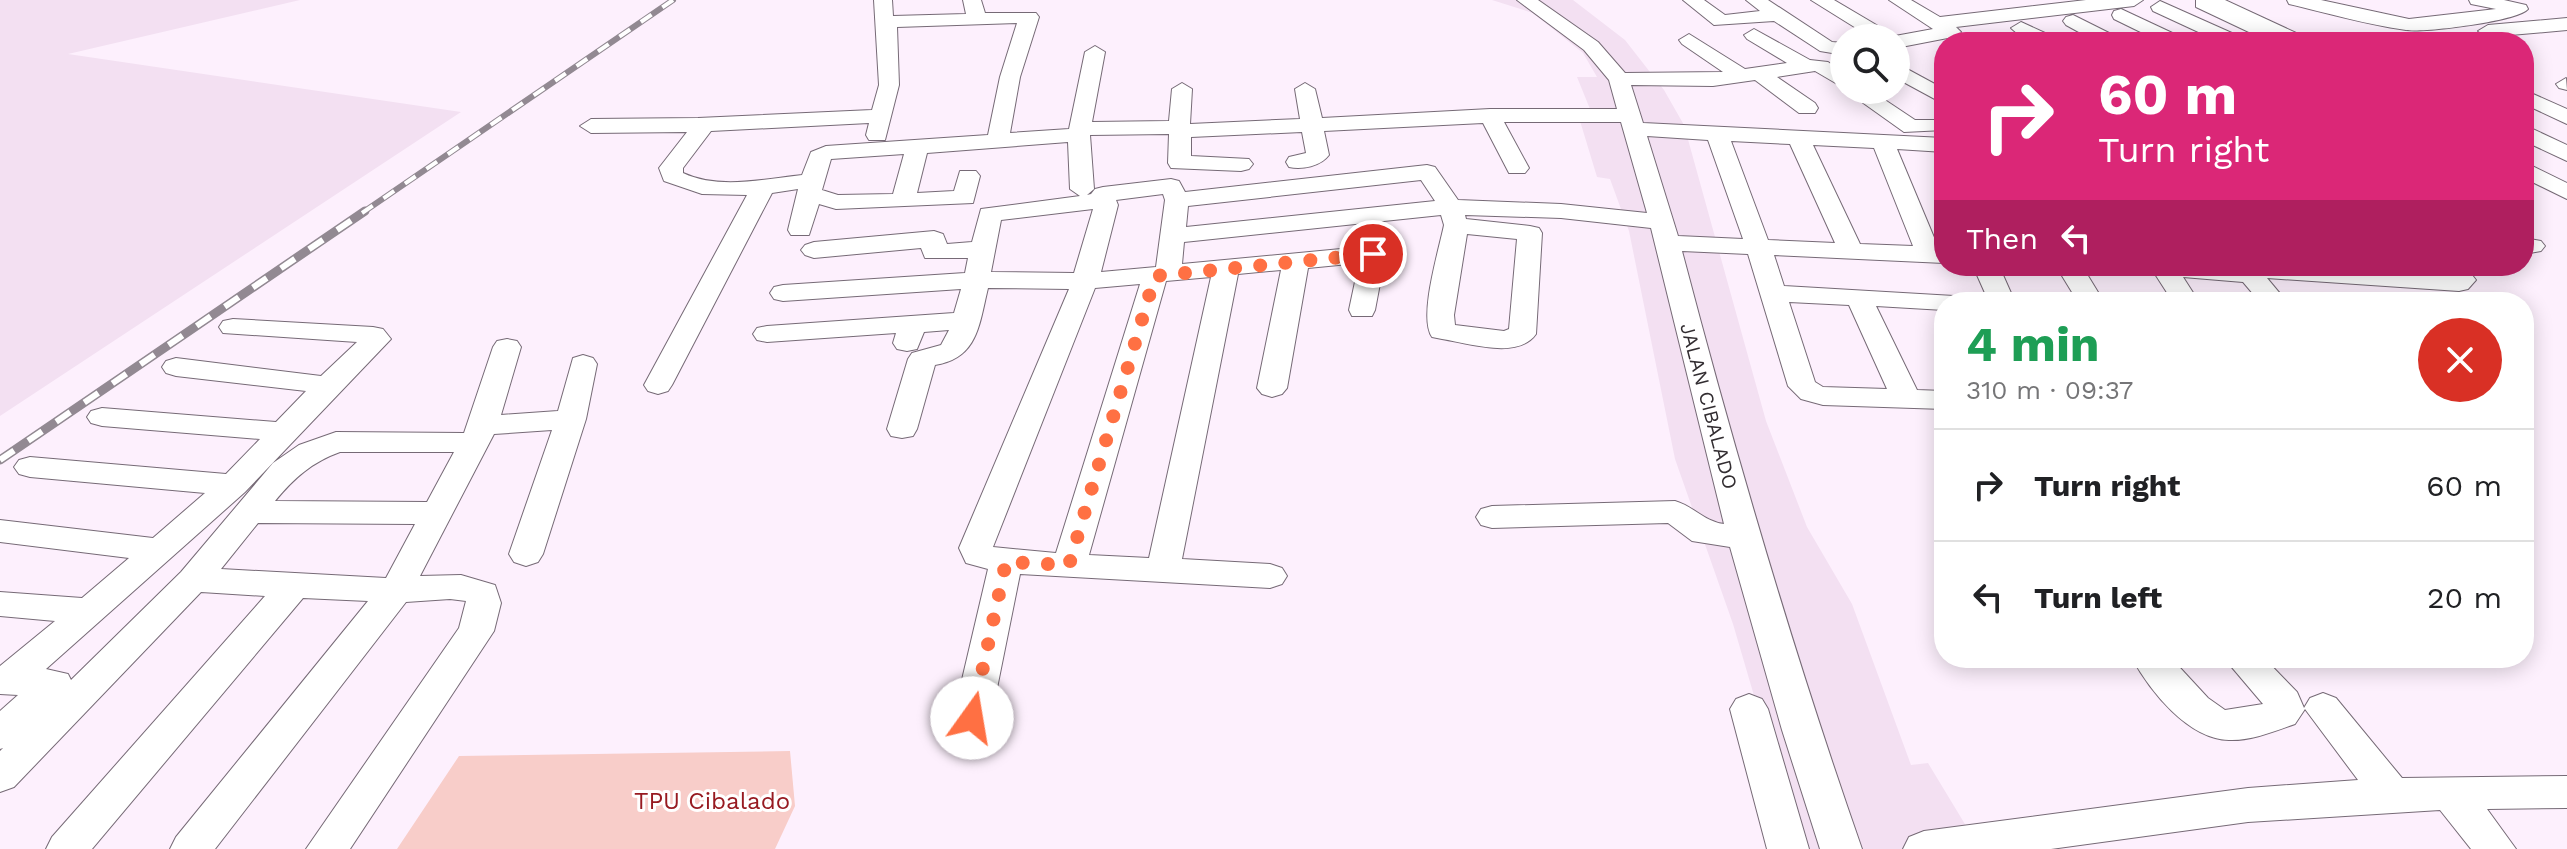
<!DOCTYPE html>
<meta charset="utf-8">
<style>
:root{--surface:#fff;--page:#f2f2f2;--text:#202124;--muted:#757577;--line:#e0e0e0}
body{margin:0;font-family:"Work Sans",sans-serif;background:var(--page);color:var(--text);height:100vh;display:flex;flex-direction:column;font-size:30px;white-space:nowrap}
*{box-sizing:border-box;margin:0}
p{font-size:26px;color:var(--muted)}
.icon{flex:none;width:44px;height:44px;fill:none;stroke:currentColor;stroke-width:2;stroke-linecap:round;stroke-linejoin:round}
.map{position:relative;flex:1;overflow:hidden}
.drawer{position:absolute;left:1934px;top:292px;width:600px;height:376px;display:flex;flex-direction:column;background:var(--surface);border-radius:32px;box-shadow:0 4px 20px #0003}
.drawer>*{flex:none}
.top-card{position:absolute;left:1934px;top:32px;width:600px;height:244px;border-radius:32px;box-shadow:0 4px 20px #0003;background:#db2777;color:#fff;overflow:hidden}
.controls{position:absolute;left:1830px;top:24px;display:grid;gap:16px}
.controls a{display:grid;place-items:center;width:80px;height:80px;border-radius:50%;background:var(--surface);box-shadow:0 4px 20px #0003;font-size:40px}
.pin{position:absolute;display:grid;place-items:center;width:68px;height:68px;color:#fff;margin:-34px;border:4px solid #fff;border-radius:50%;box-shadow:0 2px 8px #0007}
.me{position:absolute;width:88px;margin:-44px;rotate:13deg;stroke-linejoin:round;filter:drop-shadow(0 0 6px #0008)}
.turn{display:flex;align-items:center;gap:28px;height:168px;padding:0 32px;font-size:36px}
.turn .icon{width:104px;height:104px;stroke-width:2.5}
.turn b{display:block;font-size:56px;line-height:68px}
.then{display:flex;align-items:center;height:76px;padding:0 32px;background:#0003;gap:16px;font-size:30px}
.round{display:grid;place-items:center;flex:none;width:84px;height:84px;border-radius:42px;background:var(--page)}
.headline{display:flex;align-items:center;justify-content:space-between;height:136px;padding:0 32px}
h1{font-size:48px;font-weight:700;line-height:60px;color:#1e9e55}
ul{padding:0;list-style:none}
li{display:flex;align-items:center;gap:24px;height:112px;padding:0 32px;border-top:2px solid var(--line)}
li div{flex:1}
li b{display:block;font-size:30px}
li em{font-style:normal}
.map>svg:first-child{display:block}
.built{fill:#f3e0f2}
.green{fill:#f8cdc9}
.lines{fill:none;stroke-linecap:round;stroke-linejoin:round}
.minor-casing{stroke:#766a76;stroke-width:2}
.minor{fill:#fff;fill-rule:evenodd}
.rail-far1-casing{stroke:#928992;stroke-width:6}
.rail-casing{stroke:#928992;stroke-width:9}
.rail-far1{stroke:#fff;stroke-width:4;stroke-dasharray:13;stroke-linecap:butt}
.rail{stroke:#fff;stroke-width:6;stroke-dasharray:17;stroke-linecap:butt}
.route{stroke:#ff7043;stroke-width:14;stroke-dasharray:0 25.2}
.labels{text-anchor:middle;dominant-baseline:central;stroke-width:6;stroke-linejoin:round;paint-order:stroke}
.street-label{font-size:20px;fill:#322d31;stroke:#fff}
.near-park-label{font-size:24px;fill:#971a21;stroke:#fff}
</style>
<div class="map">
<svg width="2567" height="849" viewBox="0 0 2567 849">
<rect width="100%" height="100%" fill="#fdf0fd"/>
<path class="built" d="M 0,0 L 300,0 L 68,54 L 461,112 L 0,416 Z
M 1492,0 L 1573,0 L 1625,40 L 1664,90 L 1684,125 L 1766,421 L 1807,527 L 1852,604 L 1911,765 L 1928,763 L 1980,849 L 1799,849 L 1733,624 L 1675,459 L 1629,231 L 1610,179 L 1597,177 L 1577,111 L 1590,109 L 1577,77 L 1597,77 L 1583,53 L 1533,13 Z"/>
<path class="green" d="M 790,751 L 795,806 L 775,849 L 397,849 L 459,756 Z"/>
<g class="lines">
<defs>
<path id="minor" d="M 874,0 L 892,0 L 893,16 L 966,14 L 963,0 L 981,0 L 985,13 L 1036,13 L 1039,17 L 1020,77 L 1010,133 L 1069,129 L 1085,52 L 1095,46 L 1105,52 L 1092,122 L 1169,121 L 1172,89 L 1182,83 L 1192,89 L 1190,124 L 1300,119 L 1295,89 L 1305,83 L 1315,89 L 1322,118 L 1490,109 L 1617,109 L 1609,80 L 1584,50 L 1517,0 L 1538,0 L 1598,42 L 1625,73 L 1723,72 L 1682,44 L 1679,40 L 1689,34 L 1745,69 L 1787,63 L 1747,39 L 1744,35 L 1754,29 L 1810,60 L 1828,62 L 1844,73 L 1844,88 L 1815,71 L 1777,77 L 1815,103 L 1818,108 L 1815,113 L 1799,113 L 1755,80 L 1713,86 L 1631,85 L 1643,123 L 1944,138 L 1944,152 L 1897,149 L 1938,247 L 1944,247 L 1944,263 L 1774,255 L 1784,286 L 1954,296 L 1958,302 L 1944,302 L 1944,310 L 1876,306 L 1917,390 L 1944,391 L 1944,409 L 1823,405 L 1801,399 L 1788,386 L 1748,254 L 1682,251 C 1735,453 1793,652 1862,849 L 1820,849 L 1782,730 L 1730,547 L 1692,541 L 1668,523 L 1492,528 L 1481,525 L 1476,517 L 1481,509 L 1492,506 L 1675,501 C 1693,506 1705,522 1724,524 L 1651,228 L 1561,218 L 1465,215 L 1466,219 L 1530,226 L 1539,228 L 1542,233 L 1536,334 C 1518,360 1468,343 1442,339 L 1432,337 C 1418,317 1439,250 1444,225 L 1441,215 L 1184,242 L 1182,264 L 1362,247 L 1368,231 L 1386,231 L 1389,236 L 1375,310 L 1372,316 L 1352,316 L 1349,310 L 1359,263 L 1308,268 L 1287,388 L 1282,394 L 1272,397 L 1262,394 L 1257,388 L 1281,270 L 1238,274 L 1182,559 L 1270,564 L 1282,568 L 1287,576 L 1282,584 L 1270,588 L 1020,574 L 991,718 L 985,728 L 972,733 L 959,728 L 953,718 L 988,569 L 966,563 L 959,548 L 1069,289 L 988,288 C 979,325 978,358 935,365 L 917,429 L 913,436 L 902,438 L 891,436 L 887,429 L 908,359 L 912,353 L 941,345 L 949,330 L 924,332 L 917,349 L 907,351 L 897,349 L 893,343 L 896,333 L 767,342 L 757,340 L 753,334 L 757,328 L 767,326 L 954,313 L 961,289 L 783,301 L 774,299 L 770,293 L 774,287 L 783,285 L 965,273 L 968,258 L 925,258 L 921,248 L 814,258 L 805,255 L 801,250 L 805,245 L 814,242 L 934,231 L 943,234 L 947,244 L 972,242 L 981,209 L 1080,196 L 1070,189 L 1068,142 L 927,153 L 917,193 L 954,191 L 960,171 L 976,171 L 980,176 L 973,203 L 836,209 L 819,204 L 809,235 L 791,235 L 788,230 L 798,189 L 772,193 L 672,385 L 668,391 L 658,394 L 648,391 L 644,385 L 747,195 L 702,194 L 664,181 L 659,168 L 687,132 L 591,133 L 580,126 L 591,119 L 698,118 L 872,110 L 879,85 ZM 1017,23 L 1000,77 L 988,135 L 826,146 L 811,152 L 802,175 C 764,179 719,190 683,173 L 683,168 L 711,131 L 869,123 L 866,135 L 869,140 L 885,140 L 899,85 L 897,27 ZM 1504,122 L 1621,122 L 1647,213 L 1561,204 L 1458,200 L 1435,167 L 1427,165 L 1185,192 L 1179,181 L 1171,179 L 1103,187 L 1095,189 L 1091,194 L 1087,195 L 1094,189 L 1090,135 L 1169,134 L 1168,163 L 1171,168 L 1241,171 L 1249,169 L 1253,164 L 1249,159 L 1191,156 L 1191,137 L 1302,132 L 1306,153 L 1289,157 L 1286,162 L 1289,167 C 1302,170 1321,166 1329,155 L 1324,131 L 1483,123 L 1509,173 L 1525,173 L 1529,168 ZM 1647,136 L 1708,140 L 1743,239 L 1678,236 ZM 1731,141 L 1790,144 L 1835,243 L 1768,240 ZM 1813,145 L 1874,148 L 1913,246 L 1860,244 ZM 904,154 L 893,194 L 838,195 L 822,190 L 831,159 ZM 1421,180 L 1435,201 L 1186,227 L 1188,206 ZM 1163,194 L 1165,200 L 1156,267 L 1101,272 L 1118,205 L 1116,200 ZM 1093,209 L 1074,273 L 991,272 L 1001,220 ZM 1467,234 L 1517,239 L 1509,329 L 1504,331 L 1455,325 L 1454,315 ZM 1211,277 L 1149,558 L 1089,555 L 1166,281 ZM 1140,284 L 1056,553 L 993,547 L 1095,288 ZM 1789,302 L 1849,305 L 1887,389 L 1823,387 L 1815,382 Z
M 1683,0 L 1704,0 L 1725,15 L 1760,11 L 1746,0 L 1768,0 L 1832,42 L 1844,43 L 1844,55 L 1820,51 L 1774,21 L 1714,25 Z
M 1811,0 L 1834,0 L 1895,36 L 1933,29 L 1889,0 L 1911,0 L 1940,17 L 2086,0 L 2143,0 L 2134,6 L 1956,27 L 1961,32 L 1958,36 L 1896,48 L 1896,38 L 1872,38 Z
M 2196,0 L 2225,0 L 2307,38 L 2310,42 L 2270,42 L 2196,7 Z
M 2287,0 L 2321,0 L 2409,19 L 2496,9 L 2471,4 L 2469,0 L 2504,0 L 2526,5 L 2528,9 C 2518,21 2425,33 2406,30 C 2368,25 2327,13 2289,4 Z
M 2160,1 L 2243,38 L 2246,42 L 2220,42 L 2153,11 L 2151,7 Z
M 2121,9 L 2183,38 L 2186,42 L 2161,42 L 2114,19 L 2112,15 L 2114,11 Z
M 2073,15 L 2119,38 L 2122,42 L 2097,42 L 2066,25 L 2063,21 L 2066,17 Z
M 2567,18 L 2567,30 L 2488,37 L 2478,31 L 2488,25 Z
M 2021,22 L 2056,38 L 2059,42 C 2040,42 2025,42 2011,28 Z
M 1984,33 L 1998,42 L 1976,42 L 1977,35 Z
M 1896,63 L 1944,89 L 1944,104 L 1896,78 Z
M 2566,78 L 2567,90 L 2559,88 L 2556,84 Z
M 1845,90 L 1870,90 L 1915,120 L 1944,120 L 1944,130 L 1904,132 Z
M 2524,90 L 2567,109 L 2567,124 L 2524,104 Z
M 2524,125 L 2567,145 L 2567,161 L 2524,141 Z
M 2524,162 L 2567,183 L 2567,199 L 2524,178 Z
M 2524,238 L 2541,241 L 2545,246 L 2541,251 L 2524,254 Z
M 1973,266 L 1999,266 L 2015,302 L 1989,302 Z
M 2056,266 L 2082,266 L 2104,302 L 2078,302 Z
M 2135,266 L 2323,266 L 2444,274 L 2438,266 L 2465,266 L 2476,280 L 2468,289 L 2459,291 L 2267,278 L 2287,302 L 2260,302 L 2243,282 L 2183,277 L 2199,302 L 2173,302 L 2155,274 L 2139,271 Z
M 233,319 L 373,327 L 383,329 L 391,339 L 245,492 L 46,669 L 68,674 L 71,680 L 181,572 L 273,463 L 299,445 L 336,432 L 464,433 L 493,347 L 497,341 L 507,339 L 517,341 L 521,347 L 501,415 L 558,411 L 573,358 L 583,355 L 593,358 L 597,364 L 586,419 L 543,554 L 538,562 L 526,566 L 514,562 L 509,554 L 552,430 L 494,434 L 420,576 L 461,575 L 495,585 L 501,603 L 494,631 L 350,849 L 306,849 L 459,628 L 466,601 L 450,599 L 406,602 L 215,849 L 170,849 L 176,837 L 368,601 L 303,598 L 92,849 L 46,849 L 52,837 L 265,596 L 201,592 L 14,787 L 0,792 L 0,751 L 3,748 L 0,749 L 0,711 L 18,695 L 0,694 L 0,666 L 55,621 L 0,616 L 0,592 L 82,598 L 129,558 L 0,542 L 0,520 L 153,538 L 205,493 L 30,477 L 19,474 L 14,467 L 19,460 L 30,457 L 226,474 L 260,439 L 102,426 L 91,423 L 87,417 L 91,411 L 102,408 L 276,422 L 306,391 L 176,376 L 166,373 L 162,367 L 166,361 L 176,358 L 321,376 L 357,342 L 223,333 L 219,327 L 223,321 ZM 340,452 L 454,452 L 427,502 L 275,501 C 294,478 312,462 340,452 ZM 258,523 L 415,524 L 386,578 L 221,569 Z
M 2132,658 L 2171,658 L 2208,698 L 2225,710 L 2263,704 L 2224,658 L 2264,658 L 2297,692 L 2304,708 L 2310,698 L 2323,693 L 2336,698 L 2402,778 L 2567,776 L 2567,808 L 2487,809 L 2516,849 L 2471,849 L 2440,810 L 2248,822 L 2051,849 L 1903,849 L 1909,837 L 1924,831 L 2248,788 L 2358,780 L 2305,709 L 2295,724 C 2275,731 2251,741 2229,740 C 2188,739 2150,691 2132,658 Z
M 1749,694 L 1762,699 L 1768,709 L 1809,849 L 1767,849 L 1730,709 L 1736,699 Z"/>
</defs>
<use href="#minor" class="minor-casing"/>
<use href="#minor" class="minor"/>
<defs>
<path id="rail-far1" d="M 362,213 L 673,0"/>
<path id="rail" d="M 0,460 L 365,211"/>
</defs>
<use href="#rail-far1" class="rail-far1-casing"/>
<use href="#rail" class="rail-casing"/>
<use href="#rail-far1" class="rail-far1"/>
<use href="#rail" class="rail"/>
</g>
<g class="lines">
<path class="route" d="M 972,718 L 1006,562 L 1069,565 L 1155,276 L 1373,254"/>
</g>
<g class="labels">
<g class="street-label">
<text transform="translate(1709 406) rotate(75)">JALAN CIBALADO</text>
</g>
<g class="near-park-label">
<text x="712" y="801">TPU Cibalado</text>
</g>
</g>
</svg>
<div class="controls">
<a><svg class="icon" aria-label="search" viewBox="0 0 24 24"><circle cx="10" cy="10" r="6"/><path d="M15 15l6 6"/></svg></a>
</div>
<div class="pin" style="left:1373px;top:254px;background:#d93025"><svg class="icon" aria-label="arrive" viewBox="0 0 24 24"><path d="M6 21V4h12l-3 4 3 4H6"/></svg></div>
<svg class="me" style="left:972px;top:718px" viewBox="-20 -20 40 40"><circle r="19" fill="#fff"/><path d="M0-13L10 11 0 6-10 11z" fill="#ff7043"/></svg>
<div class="top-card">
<div class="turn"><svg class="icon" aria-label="right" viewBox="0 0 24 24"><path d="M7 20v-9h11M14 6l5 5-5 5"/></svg><div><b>60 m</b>Turn right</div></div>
<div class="then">Then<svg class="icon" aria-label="left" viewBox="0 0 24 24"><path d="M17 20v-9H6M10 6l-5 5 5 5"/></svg></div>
</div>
<section class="drawer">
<div class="headline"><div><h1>4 min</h1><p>310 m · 09:37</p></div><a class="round" style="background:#d93025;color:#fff"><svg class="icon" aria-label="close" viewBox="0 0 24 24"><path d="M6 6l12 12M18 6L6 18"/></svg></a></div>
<ul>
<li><svg class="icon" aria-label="right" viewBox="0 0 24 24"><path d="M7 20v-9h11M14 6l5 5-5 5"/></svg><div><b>Turn right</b></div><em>60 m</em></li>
<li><svg class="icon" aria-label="left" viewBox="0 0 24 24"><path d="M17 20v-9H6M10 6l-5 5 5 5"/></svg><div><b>Turn left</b></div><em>20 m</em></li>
</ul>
</section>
</div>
